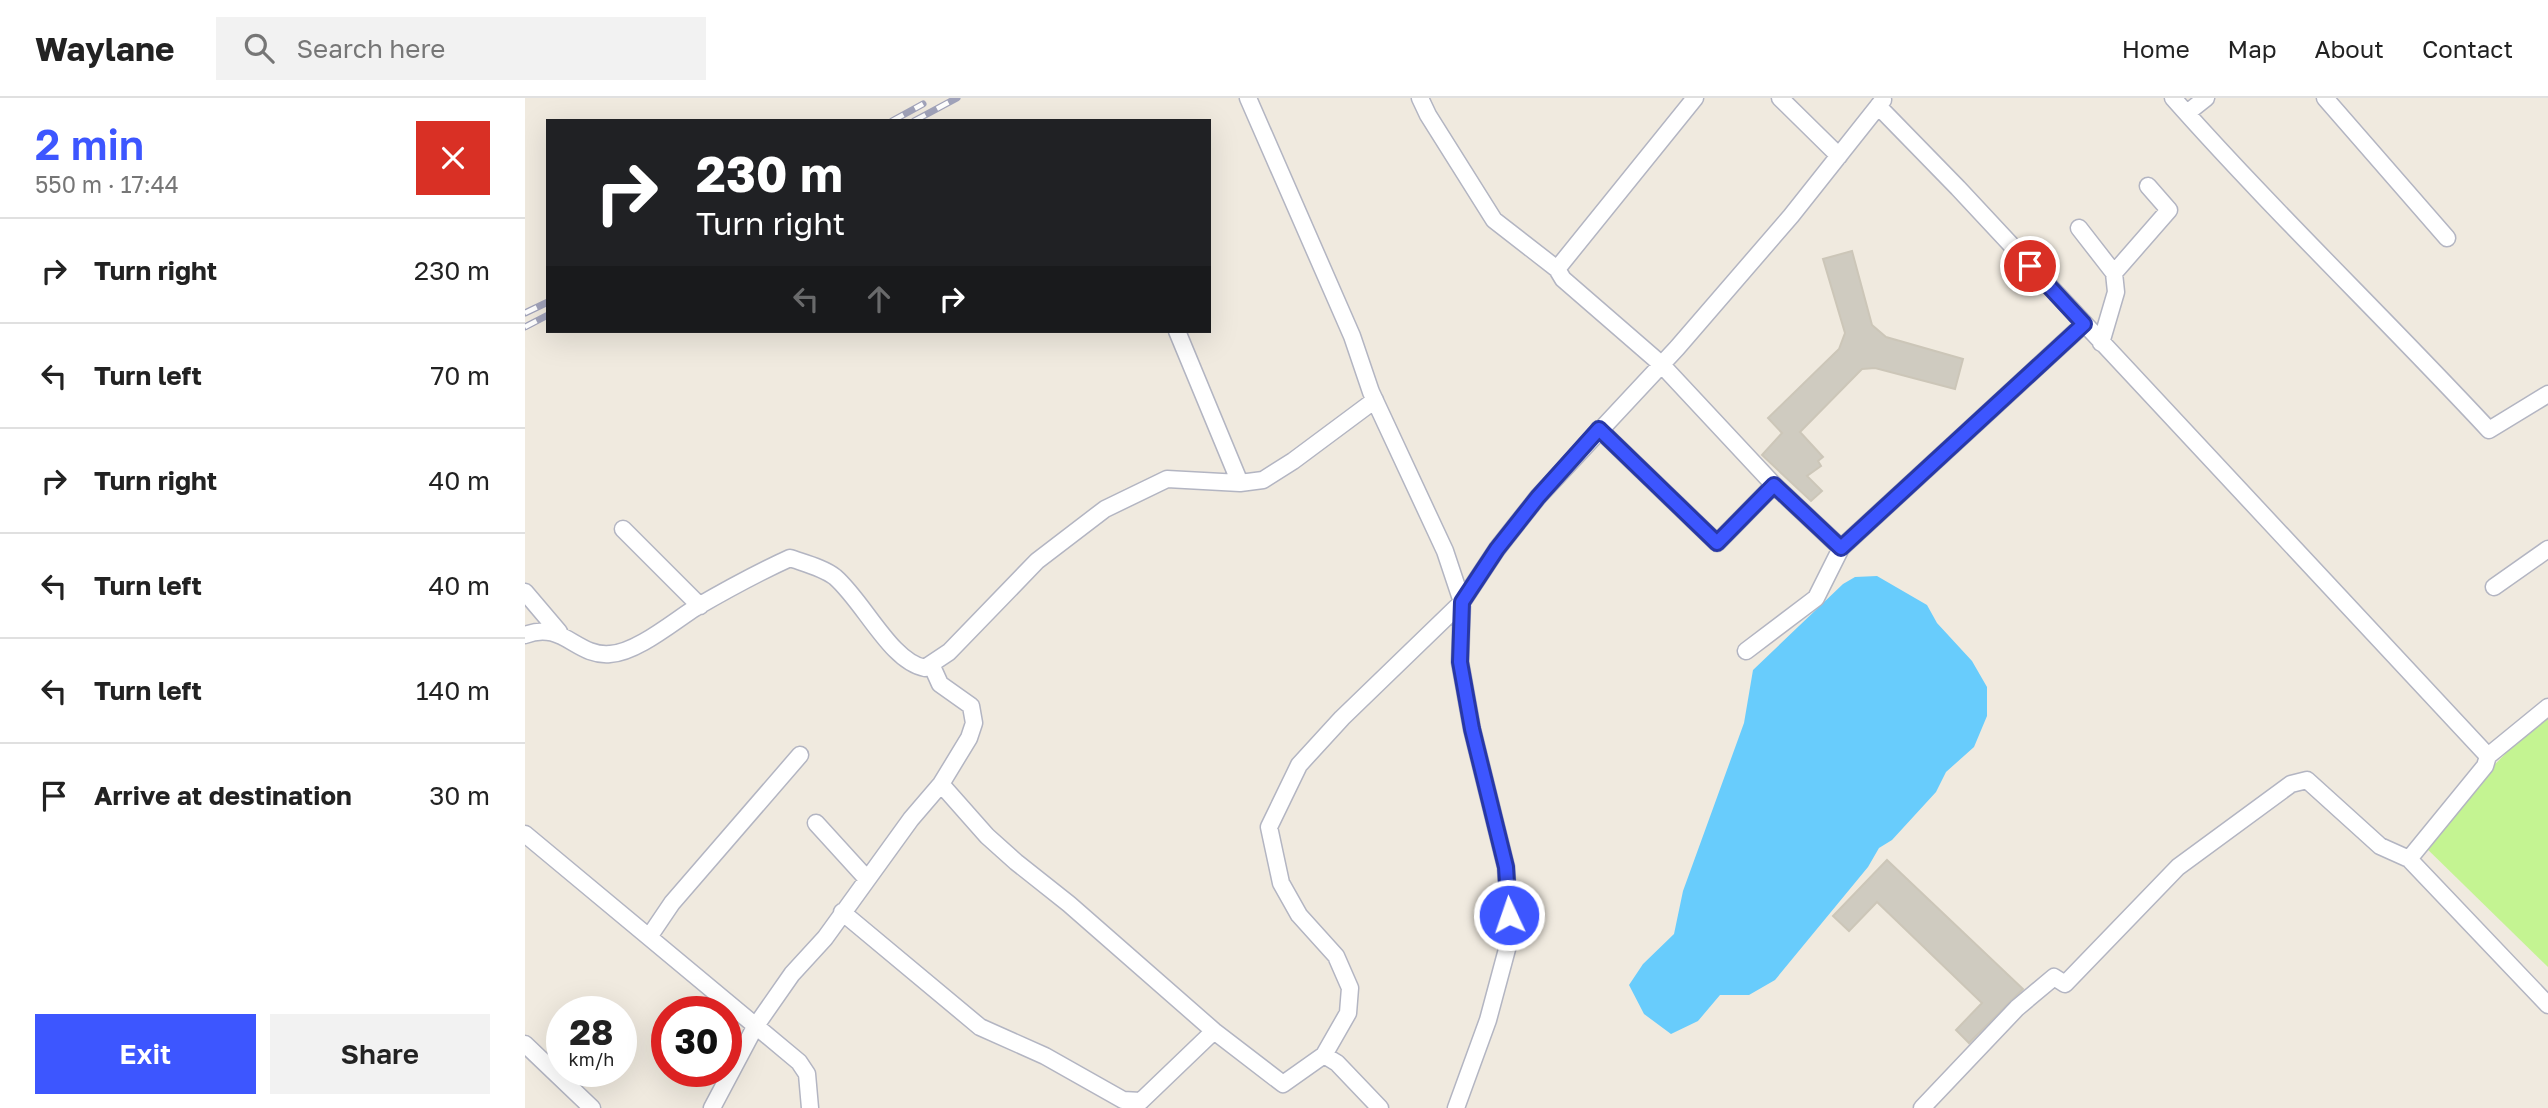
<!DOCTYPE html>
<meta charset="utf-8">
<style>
:root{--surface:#fff;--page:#f2f2f2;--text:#222;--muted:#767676;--line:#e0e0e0;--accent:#3d56ff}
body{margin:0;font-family:"Golos Text",sans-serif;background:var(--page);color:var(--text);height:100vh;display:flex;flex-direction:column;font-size:26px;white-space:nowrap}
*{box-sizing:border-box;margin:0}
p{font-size:23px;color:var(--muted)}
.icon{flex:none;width:38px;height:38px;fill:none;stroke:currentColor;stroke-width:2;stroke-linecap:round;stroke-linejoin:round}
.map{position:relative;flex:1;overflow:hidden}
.sheet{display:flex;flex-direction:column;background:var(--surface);width:525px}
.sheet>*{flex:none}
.guide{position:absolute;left:21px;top:21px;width:665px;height:214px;border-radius:0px;box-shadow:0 7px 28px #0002;background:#202124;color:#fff;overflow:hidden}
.speed{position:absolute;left:21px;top:898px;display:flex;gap:14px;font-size:35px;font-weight:700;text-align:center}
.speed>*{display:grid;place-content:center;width:91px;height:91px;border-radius:50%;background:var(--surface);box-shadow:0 7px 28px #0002;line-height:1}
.speed small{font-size:18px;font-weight:400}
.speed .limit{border:10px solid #d22;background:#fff;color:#111}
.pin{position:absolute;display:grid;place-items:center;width:60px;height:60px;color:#fff;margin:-30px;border:4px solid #fff;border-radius:50%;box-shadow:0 2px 7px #0007}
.me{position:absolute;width:77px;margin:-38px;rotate:357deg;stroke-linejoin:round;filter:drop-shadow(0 0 5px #0008)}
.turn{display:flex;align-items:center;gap:24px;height:147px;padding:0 35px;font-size:32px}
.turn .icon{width:91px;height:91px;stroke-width:2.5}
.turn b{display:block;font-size:49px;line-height:60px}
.lanes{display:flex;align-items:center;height:66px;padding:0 35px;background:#0003;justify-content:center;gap:35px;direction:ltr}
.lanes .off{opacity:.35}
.round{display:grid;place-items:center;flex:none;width:74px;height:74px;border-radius:0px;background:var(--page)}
.head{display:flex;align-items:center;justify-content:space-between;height:119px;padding:0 35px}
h1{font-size:42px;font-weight:600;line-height:52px;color:var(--accent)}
.action{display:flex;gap:14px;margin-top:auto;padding:14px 35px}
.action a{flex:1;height:80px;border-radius:0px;background:var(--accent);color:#fff;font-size:28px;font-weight:600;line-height:80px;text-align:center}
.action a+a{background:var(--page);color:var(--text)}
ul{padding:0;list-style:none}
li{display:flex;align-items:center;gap:21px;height:105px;padding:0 35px;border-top:2px solid var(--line)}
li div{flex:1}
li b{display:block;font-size:26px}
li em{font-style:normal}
header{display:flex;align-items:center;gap:42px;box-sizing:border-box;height:98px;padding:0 35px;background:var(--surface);border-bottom:2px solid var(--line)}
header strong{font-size:33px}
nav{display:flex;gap:38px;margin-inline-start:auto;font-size:24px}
.search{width:490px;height:63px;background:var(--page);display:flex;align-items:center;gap:18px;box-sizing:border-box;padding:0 24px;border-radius:0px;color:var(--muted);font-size:26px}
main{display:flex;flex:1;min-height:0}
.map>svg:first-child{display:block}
.pitch{fill:#c4f492}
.water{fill:#68ccfc}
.building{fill:#cfcbc0;stroke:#ccc6b8;stroke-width:2}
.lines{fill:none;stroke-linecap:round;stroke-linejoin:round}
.minor-casing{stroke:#b3b5c2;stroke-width:19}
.minor{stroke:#fff;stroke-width:16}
.rail-casing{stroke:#a1a3ba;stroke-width:7}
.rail{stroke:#fff;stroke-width:4.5;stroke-dasharray:13;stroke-linecap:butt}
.route-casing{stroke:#2838a6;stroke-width:18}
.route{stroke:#3d56ff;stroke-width:12}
</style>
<header>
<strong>Waylane</strong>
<div class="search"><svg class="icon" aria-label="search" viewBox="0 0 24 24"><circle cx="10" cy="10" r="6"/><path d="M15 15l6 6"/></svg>Search here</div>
<nav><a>Home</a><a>Map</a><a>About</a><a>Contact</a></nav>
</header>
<main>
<section class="sheet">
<div class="head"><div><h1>2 min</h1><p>550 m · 17:44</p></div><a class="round" style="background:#d93025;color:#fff"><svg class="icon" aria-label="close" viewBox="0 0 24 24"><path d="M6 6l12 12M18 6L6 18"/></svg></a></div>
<ul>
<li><svg class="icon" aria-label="right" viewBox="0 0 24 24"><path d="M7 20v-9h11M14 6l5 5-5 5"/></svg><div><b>Turn right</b></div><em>230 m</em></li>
<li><svg class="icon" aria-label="left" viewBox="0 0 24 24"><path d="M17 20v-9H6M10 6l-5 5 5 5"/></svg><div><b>Turn left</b></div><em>70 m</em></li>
<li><svg class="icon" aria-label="right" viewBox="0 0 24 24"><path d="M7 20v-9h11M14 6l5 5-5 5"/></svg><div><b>Turn right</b></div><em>40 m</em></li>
<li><svg class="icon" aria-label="left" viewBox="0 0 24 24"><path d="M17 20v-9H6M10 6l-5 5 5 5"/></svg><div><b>Turn left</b></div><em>40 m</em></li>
<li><svg class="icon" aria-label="left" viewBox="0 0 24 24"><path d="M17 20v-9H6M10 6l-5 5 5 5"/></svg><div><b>Turn left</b></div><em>140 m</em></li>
<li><svg class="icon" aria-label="arrive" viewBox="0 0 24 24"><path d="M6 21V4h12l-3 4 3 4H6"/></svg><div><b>Arrive at destination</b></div><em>30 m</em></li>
</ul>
<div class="action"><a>Exit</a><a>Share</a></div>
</section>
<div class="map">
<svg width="2023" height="1010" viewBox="0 0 2023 1010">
<rect width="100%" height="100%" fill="#f0eadf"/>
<path class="pitch" d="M 2023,620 L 2023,869 L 1894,743 L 1998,638 Z"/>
<path class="water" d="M 1352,478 L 1402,507 L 1412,525 L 1447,563 L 1462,589 L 1462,618 L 1449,649 L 1421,674 L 1411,694 L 1367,742 L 1354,750 L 1343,769 L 1250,882 L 1224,897 L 1195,897 L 1173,923 L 1146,936 L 1119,916 L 1104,887 L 1118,866 L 1149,836 L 1158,793 L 1219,625 L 1228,572 L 1318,486 L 1330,479 Z"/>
<path class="building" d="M 1327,153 L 1347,227 L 1361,239 L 1438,261 L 1430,291 L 1350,270 L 1337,271 L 1275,334 L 1298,359 L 1293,363 L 1296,368 L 1282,378 L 1297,393 L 1286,403 L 1237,357 L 1257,335 L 1243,320 L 1314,251 L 1320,235 L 1298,161 Z
M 1362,762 L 1498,891 L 1444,945 L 1431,932 L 1457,905 L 1352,804 L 1324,833 L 1308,818 Z"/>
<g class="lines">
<defs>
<path id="minor" d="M 895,0 L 903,17 L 969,122 L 1032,171 L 1038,181 L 1136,266 L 1249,387
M 1255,0 L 1314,58
M 1648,0 C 1749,114 1860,220 1964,332 L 2023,296
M 1800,0 L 1922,140
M 1353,8 L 1433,90 L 1963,658 L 1960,668 L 1884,761 L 1855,748 L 1782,682 L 1766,686 L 1653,769 L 1540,886 L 1529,879 L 1492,910 L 1397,1010
M 1662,15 L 1681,0
M 1554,130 L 1589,175
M 1032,171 L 1170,0
M 652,233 L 715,385
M 1576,245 L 1591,194 L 1589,175 L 1644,112 L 1623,88
M 1074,331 L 1192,445 L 1249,387 L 1316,450
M 98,431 L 175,508
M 1969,489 L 2023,451
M 0,494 L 34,534
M 0,537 C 38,522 51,559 85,556 C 111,555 148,524 170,510 C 201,492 232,475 265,460 C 279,465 299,470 310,479 C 339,504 366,564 400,570 L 424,554 L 512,463 L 580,411 L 642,381 L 715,385 L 738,382 L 768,363 L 850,302
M 1221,553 L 1291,500 L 1316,450 L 1559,226
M 1963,658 L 2023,609
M 416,686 L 462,738 L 491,764 L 544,806 L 689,933 L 758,986 L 799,957 L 823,915 L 825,890 L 811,858 L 774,817 L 756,785 L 744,729 L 774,667 L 817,620 L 937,504 L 920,453 L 846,294 L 827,238 L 723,0
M 291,725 L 342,781
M 0,736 L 274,964 L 282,976 L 285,1010
M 1884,761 L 2023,907
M 317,814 L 455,929 L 520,958 L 598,1002 L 616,1003 L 689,933
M 124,839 L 147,805 L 275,657
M 0,946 L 67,1010
M 799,957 L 812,965 L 855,1010
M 187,1010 L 230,929 L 267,876 L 300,840 L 386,721 L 416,686 L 444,640 L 449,625 L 446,608 L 415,586 L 406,566
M 931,1010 L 963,922 L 985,840 L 981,769 L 947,631 L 935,564 L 937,504 L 972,451 L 1013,399 L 1152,250 L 1266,118 L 1358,2"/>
</defs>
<use href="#minor" class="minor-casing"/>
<use href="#minor" class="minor"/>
<defs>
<path id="rail" d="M 367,23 L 398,6
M 389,23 L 432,0
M 0,215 L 23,204
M 0,229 L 23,217"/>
</defs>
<use href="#rail" class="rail-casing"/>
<use href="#rail" class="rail"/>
</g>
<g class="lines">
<defs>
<path id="route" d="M 984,817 L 981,769 L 947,631 L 935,564 L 937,504 L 972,451 L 1013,399 L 1074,331 L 1192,445 L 1249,387 L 1316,450 L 1559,226 L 1505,168"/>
</defs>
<use href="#route" class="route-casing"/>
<use href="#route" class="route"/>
</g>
</svg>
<div class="speed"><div>28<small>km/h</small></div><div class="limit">30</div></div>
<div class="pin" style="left:1505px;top:168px;background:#d93025"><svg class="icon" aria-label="arrive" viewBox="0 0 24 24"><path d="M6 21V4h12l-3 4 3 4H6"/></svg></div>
<svg class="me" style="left:984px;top:817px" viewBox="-20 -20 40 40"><circle r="17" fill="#3d56ff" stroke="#fff" stroke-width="3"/><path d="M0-11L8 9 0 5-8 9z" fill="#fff"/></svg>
<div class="guide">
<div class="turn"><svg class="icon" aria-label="right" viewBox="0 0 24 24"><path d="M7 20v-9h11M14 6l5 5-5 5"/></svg><div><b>230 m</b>Turn right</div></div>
<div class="lanes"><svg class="icon off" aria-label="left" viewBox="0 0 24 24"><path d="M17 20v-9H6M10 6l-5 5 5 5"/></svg><svg class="icon off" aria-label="ahead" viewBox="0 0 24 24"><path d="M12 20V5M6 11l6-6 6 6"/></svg><svg class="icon" aria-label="right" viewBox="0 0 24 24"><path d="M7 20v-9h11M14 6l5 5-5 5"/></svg></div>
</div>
</div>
</main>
